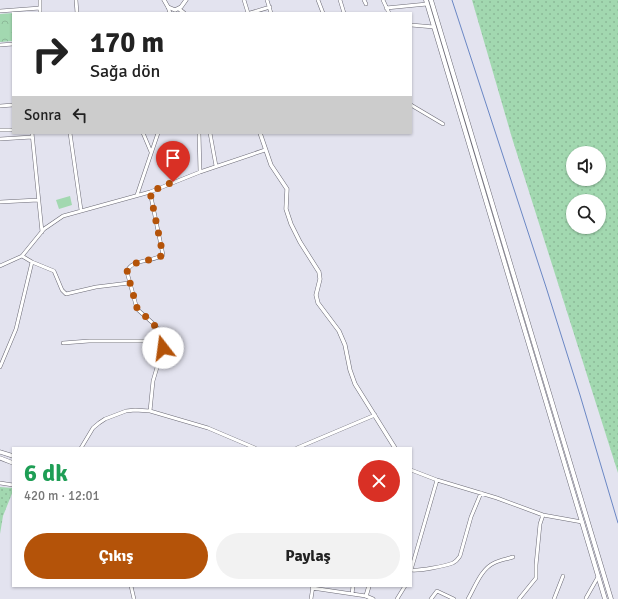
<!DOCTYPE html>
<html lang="tr">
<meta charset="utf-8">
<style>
:root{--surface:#fff;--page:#f2f2f2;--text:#222;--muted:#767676;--accent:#b45309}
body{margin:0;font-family:Signika,sans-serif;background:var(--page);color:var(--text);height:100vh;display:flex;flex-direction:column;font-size:15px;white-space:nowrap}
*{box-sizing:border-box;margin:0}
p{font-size:13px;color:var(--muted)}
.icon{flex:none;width:22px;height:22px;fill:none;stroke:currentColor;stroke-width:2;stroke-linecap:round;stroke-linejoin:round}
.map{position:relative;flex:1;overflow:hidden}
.side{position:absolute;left:12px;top:447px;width:400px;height:140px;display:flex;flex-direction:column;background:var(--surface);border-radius:0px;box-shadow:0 1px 3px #0004}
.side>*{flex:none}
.guide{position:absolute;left:12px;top:12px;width:400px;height:122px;border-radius:0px;box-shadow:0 1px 3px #0004;background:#fff;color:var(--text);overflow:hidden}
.controls{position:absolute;left:566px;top:146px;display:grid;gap:8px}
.controls a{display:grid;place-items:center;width:40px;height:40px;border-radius:50%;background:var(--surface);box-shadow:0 1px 3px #0004;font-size:20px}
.pin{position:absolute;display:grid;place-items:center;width:34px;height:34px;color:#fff;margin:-41px -17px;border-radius:50% 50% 50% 0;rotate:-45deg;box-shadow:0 0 4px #0007}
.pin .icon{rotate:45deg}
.me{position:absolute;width:44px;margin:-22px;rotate:345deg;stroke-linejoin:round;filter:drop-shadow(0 0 3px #0008)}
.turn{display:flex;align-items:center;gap:14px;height:84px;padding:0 12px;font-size:18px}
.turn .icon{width:52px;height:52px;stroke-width:2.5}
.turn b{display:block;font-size:28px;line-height:34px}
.then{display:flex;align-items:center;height:38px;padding:0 12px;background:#0003;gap:8px;font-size:15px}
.round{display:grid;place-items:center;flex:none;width:42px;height:42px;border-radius:21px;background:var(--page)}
.summary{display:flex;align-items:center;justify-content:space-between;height:68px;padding:0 12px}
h1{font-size:24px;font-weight:700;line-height:30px;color:#1e9e55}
.primary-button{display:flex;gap:8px;margin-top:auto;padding:8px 12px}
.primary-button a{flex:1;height:46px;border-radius:24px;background:var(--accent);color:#fff;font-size:16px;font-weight:700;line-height:46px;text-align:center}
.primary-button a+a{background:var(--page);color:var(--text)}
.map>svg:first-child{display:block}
.grass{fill:url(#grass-dots);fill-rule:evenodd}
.park{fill:url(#park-crowns)}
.pitch{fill:#a2d8b0}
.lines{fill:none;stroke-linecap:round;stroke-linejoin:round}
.stream{stroke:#6a87c4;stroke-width:1}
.minor-casing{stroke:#6b6a75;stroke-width:4}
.tertiary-casing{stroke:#6b6a75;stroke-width:4.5}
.secondary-casing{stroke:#6b6a75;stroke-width:5}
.minor{stroke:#fff;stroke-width:3}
.tertiary{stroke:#fff;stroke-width:3.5}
.secondary{stroke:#fff;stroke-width:4}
.route{stroke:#b45309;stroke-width:7;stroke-dasharray:0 12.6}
</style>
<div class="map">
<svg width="618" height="599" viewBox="0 0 618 599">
<defs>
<pattern id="grass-dots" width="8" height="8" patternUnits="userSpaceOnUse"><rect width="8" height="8" fill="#a2d8b0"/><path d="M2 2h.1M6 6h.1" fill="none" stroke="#8cb998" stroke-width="1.8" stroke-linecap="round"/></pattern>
<pattern id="park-crowns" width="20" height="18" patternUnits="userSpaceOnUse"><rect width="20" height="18" fill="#a2d8b0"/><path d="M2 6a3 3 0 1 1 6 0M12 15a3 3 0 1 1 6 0" fill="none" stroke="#8cb998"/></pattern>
</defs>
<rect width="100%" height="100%" fill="#e3e3ef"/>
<path class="grass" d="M 472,0 L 618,0 L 618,473 L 512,138 ZM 573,153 L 599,153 L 599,179 L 573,179 ZM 573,201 L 599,201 L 599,227 L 573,227 Z
M 0,487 L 13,488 L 13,491 L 3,516 L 0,534 Z"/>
<path class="park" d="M 13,13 L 13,41 L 0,42 L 0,14 Z"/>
<path class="pitch" d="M 70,196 L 72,205 L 59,209 L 56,200 Z"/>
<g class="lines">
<path class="stream" d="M 452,0 L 546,287 L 580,395 L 618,523"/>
<defs>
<path id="minor" d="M 76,0 L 77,13
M 244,0 L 248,13
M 267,0 L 271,13
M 318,0 L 323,13
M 340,0 L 344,13
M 364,0 L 366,4
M 383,0 L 389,13
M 168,7 L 170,13
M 386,8 L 427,4
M 0,11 L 40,8
M 40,13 L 40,0
M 250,13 L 270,7
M 411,25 L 434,27
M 0,45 L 13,44
M 411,105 L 443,124
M 0,106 L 13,105
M 0,130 L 13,130
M 32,133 L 42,232
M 70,133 L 81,210
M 143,133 L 151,152
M 199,133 L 200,172
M 210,133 L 216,166
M 0,139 L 32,137
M 137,195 L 158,133
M 0,202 L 38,200
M 22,256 L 32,262 L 54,271 L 62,290 L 66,294 L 96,287 L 129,283
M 0,266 L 22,256 L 44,229 L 63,216 L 150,192 L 200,172 L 265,150
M 63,343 L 89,341 L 164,341
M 0,367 L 16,329 L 32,262
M 150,411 L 153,381 L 163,347 L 164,341 L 162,335 L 156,326 L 137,309 L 127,272 C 130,259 153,262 163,255 L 150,192
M 81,448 L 93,428 L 99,423 L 105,419 L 126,411 L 135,410 L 150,411 L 208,428 L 255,448
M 297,448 L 375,415
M 411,470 L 437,480 L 497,498 L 543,515 L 582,522
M 0,483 L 13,485
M 411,570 C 420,571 445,566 453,563 C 457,561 458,559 460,556 L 471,517 L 481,493
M 411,570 L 437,480
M 131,586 L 134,599
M 312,588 L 366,596
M 352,594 L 353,586
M 586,598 L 598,577
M 311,599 L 313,586
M 397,599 L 405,586
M 431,599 L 437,591 L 454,599
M 468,599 C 475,587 481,569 494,563 C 500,560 507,559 513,557
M 519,599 L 536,578 L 536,565 L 540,524 L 543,515
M 554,599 L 563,576"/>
<path id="tertiary" d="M 164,0 L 168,7 L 175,10 L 181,7 L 186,0
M 179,9 L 184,13
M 260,133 L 271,165 L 287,189 L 286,209 L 291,224 L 300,242 L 319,272 L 320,279 L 316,295 L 318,303 L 339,331 L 345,345 L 350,370 L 355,384 L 395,448
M 0,452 L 13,456
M 0,458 L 13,463
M 369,586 L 366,596 L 373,599"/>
<path id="secondary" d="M 426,0 L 605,599
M 431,0 L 611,599"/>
</defs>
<use href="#minor" class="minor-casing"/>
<use href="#tertiary" class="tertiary-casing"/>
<use href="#secondary" class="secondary-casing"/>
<use href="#minor" class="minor"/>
<use href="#tertiary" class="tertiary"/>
<use href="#secondary" class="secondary"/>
</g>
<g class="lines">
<path class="route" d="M 163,348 L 163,338 L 158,329 L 137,308 L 127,272 C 130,259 153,262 163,255 L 150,192 L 173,182"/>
</g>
</svg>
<div class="controls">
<a><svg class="icon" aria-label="sound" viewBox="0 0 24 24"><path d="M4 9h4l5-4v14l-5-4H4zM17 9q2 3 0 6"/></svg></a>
<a><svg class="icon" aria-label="search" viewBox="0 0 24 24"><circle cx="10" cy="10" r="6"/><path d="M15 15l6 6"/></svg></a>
</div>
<div class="pin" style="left:173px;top:182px;background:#d93025"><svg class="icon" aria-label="arrive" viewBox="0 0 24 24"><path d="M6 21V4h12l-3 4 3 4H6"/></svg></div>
<svg class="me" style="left:163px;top:348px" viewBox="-20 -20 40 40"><circle r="19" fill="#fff"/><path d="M0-13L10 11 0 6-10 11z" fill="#b45309"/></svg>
<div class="guide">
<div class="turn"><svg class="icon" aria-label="right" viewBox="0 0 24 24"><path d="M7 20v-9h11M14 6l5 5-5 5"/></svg><div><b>170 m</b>Sağa dön</div></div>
<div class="then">Sonra<svg class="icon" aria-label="left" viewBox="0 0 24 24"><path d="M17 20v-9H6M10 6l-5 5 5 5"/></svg></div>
</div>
<section class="side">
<div class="summary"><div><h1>6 dk</h1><p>420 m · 12:01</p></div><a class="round" style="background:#d93025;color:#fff"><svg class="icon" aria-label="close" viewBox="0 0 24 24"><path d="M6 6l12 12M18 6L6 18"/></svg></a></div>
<div class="primary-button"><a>Çıkış</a><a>Paylaş</a></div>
</section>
</div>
